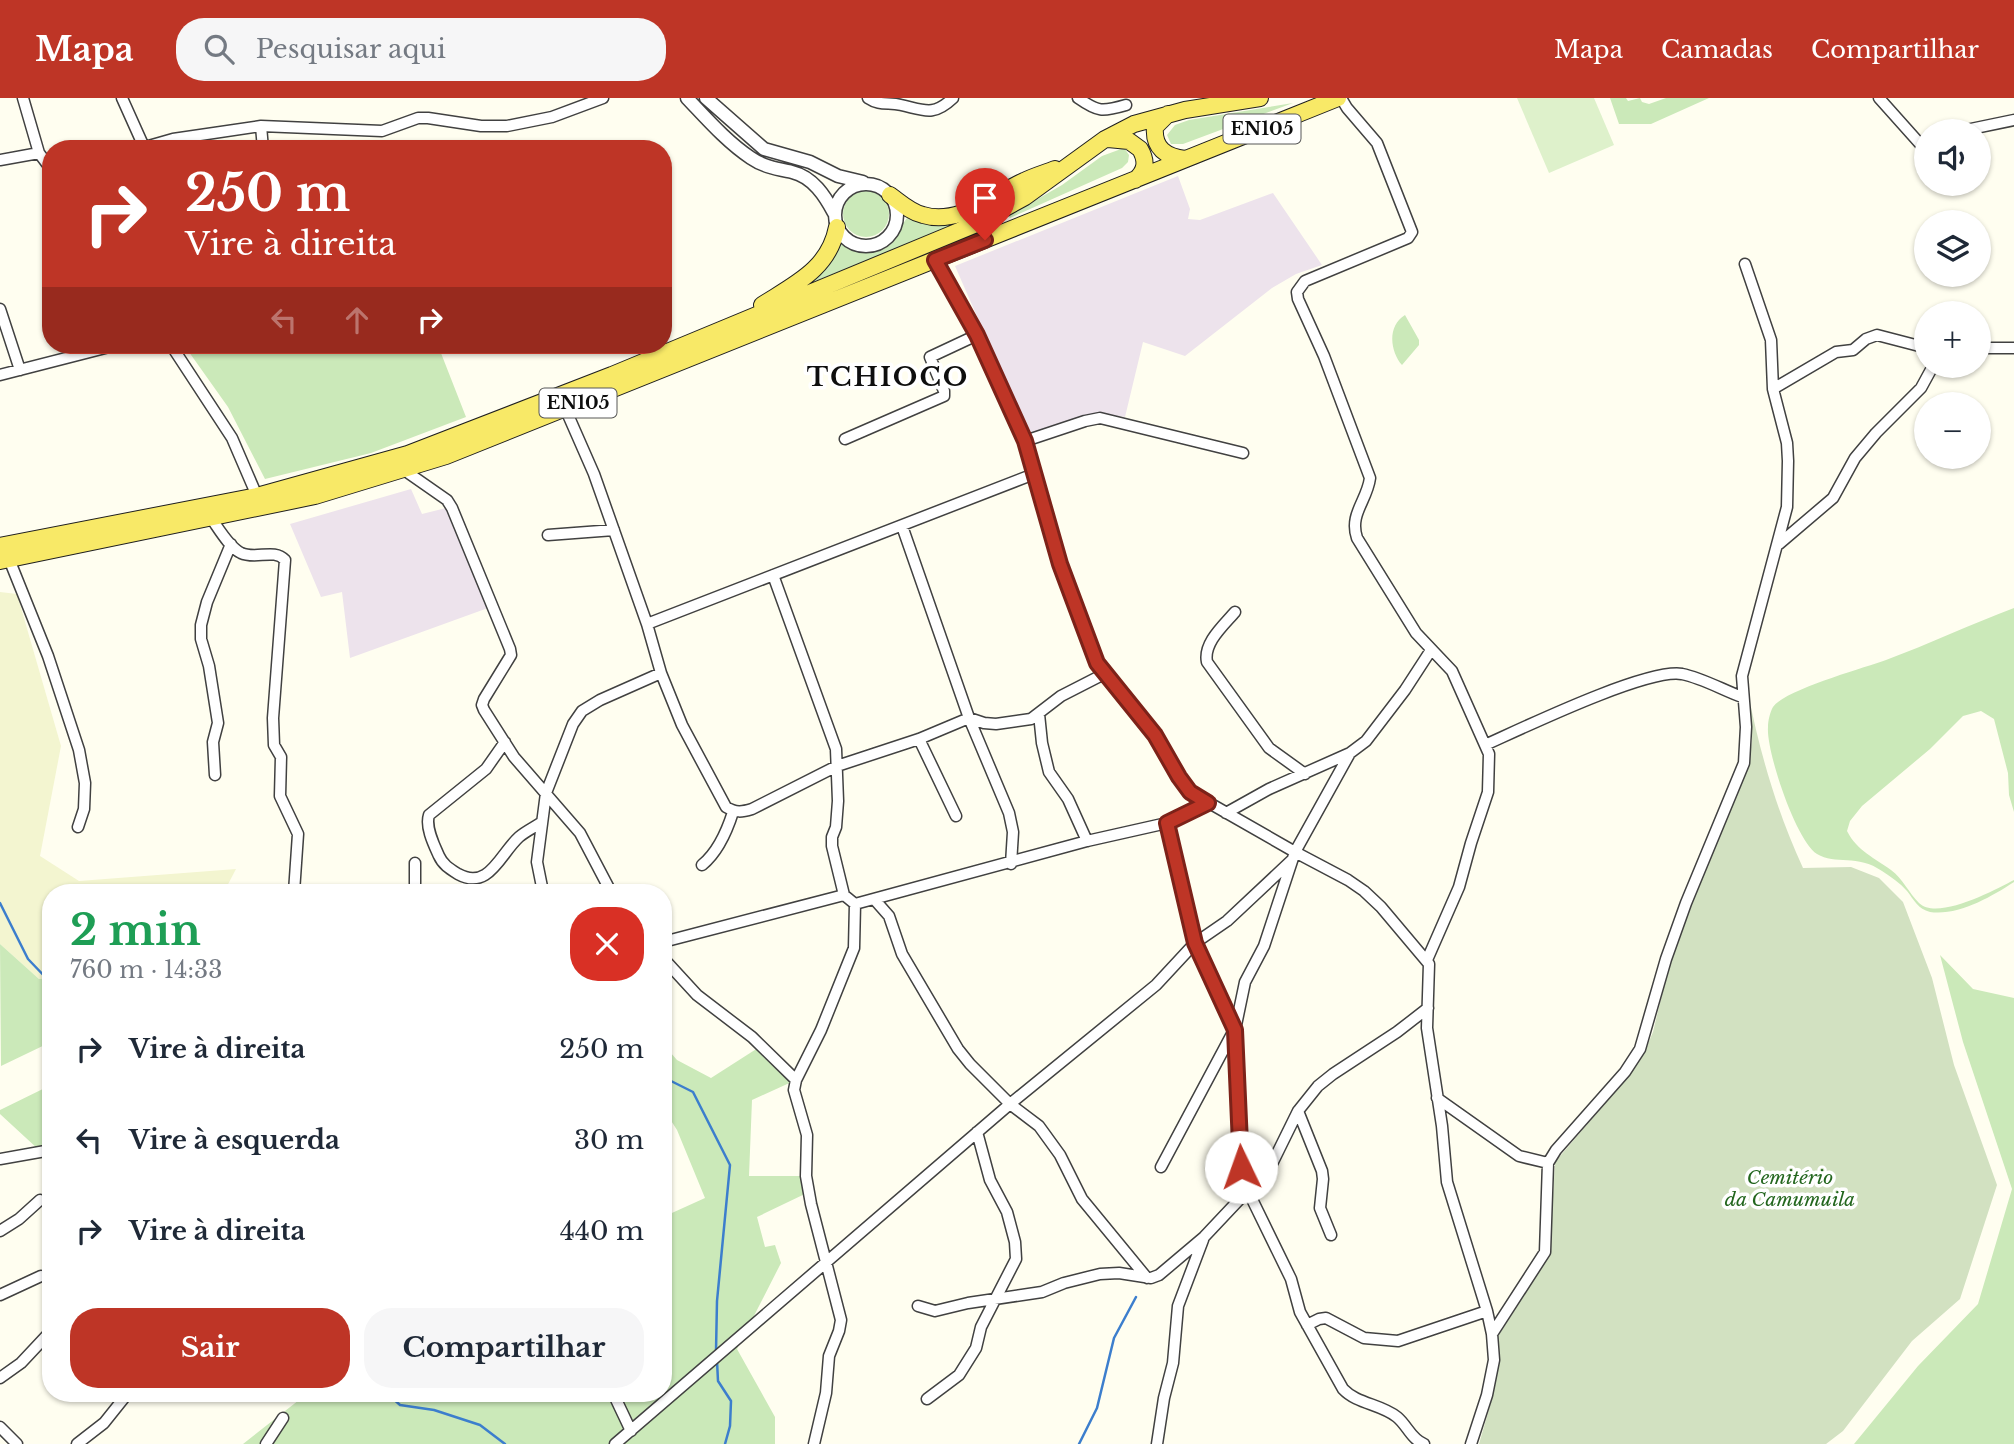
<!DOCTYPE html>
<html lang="pt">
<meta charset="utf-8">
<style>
:root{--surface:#fff;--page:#f6f6f7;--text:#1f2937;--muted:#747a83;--accent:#be3526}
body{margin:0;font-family:"Libre Baskerville",serif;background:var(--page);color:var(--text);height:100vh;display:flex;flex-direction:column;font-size:26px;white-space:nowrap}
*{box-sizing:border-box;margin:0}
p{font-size:23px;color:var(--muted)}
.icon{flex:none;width:38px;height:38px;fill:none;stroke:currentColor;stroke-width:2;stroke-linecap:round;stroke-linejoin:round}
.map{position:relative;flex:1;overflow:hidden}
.details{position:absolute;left:42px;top:786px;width:630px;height:518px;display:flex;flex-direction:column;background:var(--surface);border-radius:28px;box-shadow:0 2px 5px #0004}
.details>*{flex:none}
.hud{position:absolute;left:42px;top:42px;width:630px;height:214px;border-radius:28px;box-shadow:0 2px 5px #0004;background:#be3526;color:#fff;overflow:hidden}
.controls{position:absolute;left:1914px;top:21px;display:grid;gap:14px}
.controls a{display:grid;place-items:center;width:77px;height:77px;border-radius:50%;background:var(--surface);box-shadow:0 2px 5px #0004;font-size:35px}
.pin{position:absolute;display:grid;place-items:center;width:60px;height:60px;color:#fff;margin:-72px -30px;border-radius:50% 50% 50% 0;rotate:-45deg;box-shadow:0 0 7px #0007}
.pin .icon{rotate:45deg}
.me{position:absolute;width:77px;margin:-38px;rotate:357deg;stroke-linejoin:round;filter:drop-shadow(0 0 5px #0008)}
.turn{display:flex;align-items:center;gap:24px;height:147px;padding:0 28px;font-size:32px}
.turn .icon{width:91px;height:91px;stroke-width:2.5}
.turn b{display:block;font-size:49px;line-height:60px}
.lanes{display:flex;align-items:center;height:66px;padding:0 28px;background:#0003;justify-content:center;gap:35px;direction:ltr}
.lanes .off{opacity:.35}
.round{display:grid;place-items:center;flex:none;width:74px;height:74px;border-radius:28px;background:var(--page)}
.overview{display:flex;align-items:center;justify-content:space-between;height:119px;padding:0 28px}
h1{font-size:42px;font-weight:700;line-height:52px;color:#1e9e55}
.cta{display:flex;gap:14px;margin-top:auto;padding:14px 28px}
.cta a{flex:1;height:80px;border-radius:28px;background:var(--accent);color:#fff;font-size:28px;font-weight:700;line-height:80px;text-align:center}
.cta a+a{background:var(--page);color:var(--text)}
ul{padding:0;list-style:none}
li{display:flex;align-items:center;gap:21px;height:91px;padding:0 28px}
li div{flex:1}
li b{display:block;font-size:26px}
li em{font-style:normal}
header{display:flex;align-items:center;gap:42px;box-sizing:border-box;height:98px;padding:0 35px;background:var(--accent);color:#fff}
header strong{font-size:33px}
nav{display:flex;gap:38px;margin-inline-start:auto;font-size:24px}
.search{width:490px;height:63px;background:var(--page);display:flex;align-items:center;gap:18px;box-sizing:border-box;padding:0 24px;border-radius:28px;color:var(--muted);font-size:26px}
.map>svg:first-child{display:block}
.industrial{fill:#ede3ec}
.farmland{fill:#f3f5d0}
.green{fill:#cbe9b9}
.cemetery{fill:#d2e1c1}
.pitch{fill:#def1cb}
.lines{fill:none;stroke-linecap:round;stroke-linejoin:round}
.stream{stroke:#3c7ecd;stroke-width:2.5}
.minor-casing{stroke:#414141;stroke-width:13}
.tertiary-casing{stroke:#414141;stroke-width:15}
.primary-casing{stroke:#1f1f1f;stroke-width:18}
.minor{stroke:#fff;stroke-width:10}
.tertiary{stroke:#fff;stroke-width:12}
.primary{stroke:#f8e967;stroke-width:16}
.route-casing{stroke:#7c2219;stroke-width:18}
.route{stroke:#be3526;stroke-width:12}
.labels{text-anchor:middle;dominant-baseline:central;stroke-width:7;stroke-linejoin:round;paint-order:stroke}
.shield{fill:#fff;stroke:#565656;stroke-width:2}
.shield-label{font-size:18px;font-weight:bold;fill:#0e0e0e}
.park-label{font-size:19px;font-style:italic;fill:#23661e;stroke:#fff}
.district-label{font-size:26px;font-weight:bold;letter-spacing:2px;fill:#0e0e0e;stroke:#fff}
</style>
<header>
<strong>Mapa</strong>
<div class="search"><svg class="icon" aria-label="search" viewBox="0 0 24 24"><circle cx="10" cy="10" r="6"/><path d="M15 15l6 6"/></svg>Pesquisar aqui</div>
<nav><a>Mapa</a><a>Camadas</a><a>Compartilhar</a></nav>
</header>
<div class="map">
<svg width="2014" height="1346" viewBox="0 0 2014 1346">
<rect width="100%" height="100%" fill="#fffef0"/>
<path class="industrial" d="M 1178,78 L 1190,111 L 1188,121 L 1200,122 L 1273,95 L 1322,167 L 1296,176 L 1272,190 L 1185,258 L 1143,244 L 1125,319 L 1097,315 L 1029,337 L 955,168 Z
M 411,391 L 422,416 L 446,410 L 488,510 L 350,560 L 342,494 L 321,499 L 290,426 Z"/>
<path class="farmland" d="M 0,494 L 17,496 L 61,648 L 40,758 L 79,783 L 236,771 L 224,794 L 51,794 L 51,880 L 39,881 L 0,846 Z"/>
<path class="green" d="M 1610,0 L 1626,0 L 1628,3 L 1640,0 L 1642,4 L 1649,6 L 1666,0 L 1709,0 L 1651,26 L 1619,26 Z
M 1293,5 L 1183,46 L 1171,46 L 1167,37 L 1175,27 L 1189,22 Z
M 1121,51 L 1125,51 L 1129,57 L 1128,64 L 1122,70 L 1010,120 L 1008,118 L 1062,87 L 1102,58 Z
M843 116a23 23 0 1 1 46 0a23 23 0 1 1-46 0Z
M 974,116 L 932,136 L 808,186 L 831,165 L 840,144 C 858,153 882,161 897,139 C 901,132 902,125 908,119 L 932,126 Z
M 1405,217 L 1419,242 L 1419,247 L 1402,267 C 1390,253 1387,228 1405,217 Z
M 184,247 L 446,247 L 439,250 L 466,319 L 371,355 L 265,381 L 228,309 Z
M 2014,510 L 2014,714 L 2009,697 L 2008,675 L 1994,621 L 1981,613 L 1963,618 L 1930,651 L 1862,708 L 1850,723 L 1847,733 C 1857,753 1875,760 1891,772 C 1903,781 1909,795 1919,805 C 1937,823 1995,792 2014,782 L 2014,784 C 1991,799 1958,818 1930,814 C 1918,811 1914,802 1907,793 C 1900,785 1891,779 1882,773 C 1858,756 1835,767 1817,756 C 1796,743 1766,653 1768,629 C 1768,623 1770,614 1773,609 C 1784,592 1864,570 1886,562 C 1929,546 1971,526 2014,510 Z
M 0,846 L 39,881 L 51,880 L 51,944 L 1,968 Z
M 1940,857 L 1973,891 L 2014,900 L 2014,1346 L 1854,1346 L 1918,1268 L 1978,1206 L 2012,1091 L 1963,944 Z
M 663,946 L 677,962 L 711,980 L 761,948 L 796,982 L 752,1002 L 749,1078 L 806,1078 L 809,1094 L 757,1119 L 765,1149 L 775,1147 L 781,1165 L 737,1251 L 775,1319 L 775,1346 L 243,1346 L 308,1295 L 663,1295 L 663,1119 L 705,1100 L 677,1032 L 663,1010 Z
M 51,987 L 51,1063 L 0,1016 L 0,1012 Z"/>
<path class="cemetery" d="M 1748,595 C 1760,655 1777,714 1803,770 L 1851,769 L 1879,780 L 1903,804 L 1932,880 L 1954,967 L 1997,1087 L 1960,1201 L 1912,1243 L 1843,1333 L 1826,1346 L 1479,1346 L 1492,1301 L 1498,1269 L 1497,1240 L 1544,1166 L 1550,1151 L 1555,1064 L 1631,975 L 1644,955 L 1653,934 L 1670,863 L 1724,722 L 1749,666 L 1752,642 Z"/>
<path class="pitch" d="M 1517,0 L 1594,0 L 1614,47 L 1549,75 Z"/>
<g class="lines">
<path class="stream" d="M 0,805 L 28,861 L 51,885
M 663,979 L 693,994 L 730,1067 L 717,1203 L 716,1253
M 717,1263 L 718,1283 L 731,1303 L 730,1328 L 725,1346
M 387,1295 L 400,1307 L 434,1312 L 480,1327 L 505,1346
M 1079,1346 L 1097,1310 L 1114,1240 L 1136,1199"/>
<defs>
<path id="minor" d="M 23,0 L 39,55 L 51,71
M 122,0 L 144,49
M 868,0 C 880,8 888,4 901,7 C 924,12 933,19 953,0
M 1078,0 C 1098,14 1102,14 1126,7
M 1341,0 L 1347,10 L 1377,45 L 1412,134 L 1408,140 L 1305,183 L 1297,194 L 1298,201 L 1324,258 L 1370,380 C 1367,403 1349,416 1357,440 L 1416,535 L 1452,573 L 1489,656 L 1488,694 L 1471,745 L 1459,789 L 1427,862
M 1879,0 L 1921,47 L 1927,48
M 261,28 L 263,51
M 1961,33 L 2014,22
M 138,51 L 173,41 L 261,28 L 382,33 L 418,20 L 428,20 L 481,28 L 507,28 L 552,19 L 603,0
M 0,62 L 39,55
M 935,162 L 977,237 L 1025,343 L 1061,466 L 1097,565 L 1104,576 L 1155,637 L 1179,679 L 1190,694 L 1295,754 L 1348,782 L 1364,793 L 1381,809 L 1429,866 L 1427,930 L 1442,1028 L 1447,1084 L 1487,1213 L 1492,1236 L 1494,1262 L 1487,1297 L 1471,1346
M 0,211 L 20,272
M 171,247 L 232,340 L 257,398
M 1979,250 L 2014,250
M 0,277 L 117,247
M 1773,291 L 1836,254 L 1853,252 L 1866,241 L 1877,237 L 1927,250
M 565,310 L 594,376 L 647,526 L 661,575 L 682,627 L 726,709 C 736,715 742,714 752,711 L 837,668 L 919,641 L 969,620 L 984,625 L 996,626 L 1031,621 L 1061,598 L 1104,576
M 845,341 L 944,298 L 944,293 L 930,259 L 977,237
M 1025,343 L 1085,323 L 1100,320 L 1243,355
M 404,372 L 447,402 L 452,410 L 510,551 L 511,557 L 484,601 L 482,607 L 484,612 L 514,659 L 580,735 L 611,794
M 211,420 C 219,431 229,449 241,455 C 256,462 274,450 285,462 L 273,620 L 274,647 L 281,659 L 280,698 L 298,736 L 294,794
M 902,428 L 969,620 L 1009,715 L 1013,734 L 1011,766
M 548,437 L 614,432
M 1779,446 L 1833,400 L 1855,360 L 1876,335 L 1921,290 L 1933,268
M 9,461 L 48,558 L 79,652 L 85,685 L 84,711 L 78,729
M 773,477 L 836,651 L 838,703 L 836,729 L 832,739 L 832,748 L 844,797 L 855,806 L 854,850 L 821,932 L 796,982 L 794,992 L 807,1037 L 806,1078 L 811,1106 L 841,1222 L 839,1233 L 829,1258 L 826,1295 L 814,1346
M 1235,514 C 1224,527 1203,545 1207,564 L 1269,650 L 1305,676
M 647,526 L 1034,376
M 1039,616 L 1042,645 L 1049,674 L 1068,701 L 1087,743
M 919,641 L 956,718
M 505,644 L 486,671 L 429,717 C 425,729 434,747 439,758 C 443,767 450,771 458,776 C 489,793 500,756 519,739 C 526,733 535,729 542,724
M 1485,647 C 1523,630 1647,570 1682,576 C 1702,580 1723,592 1742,599
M 215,677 L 213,644 L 218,625 L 209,568 L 201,541 L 201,527 L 207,504 L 231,446
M 1226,715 L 1269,691 L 1350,655 L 1366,643 L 1405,592 L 1431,552
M 1167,725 L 1195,845 L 1235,932
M 415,765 L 415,794
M 702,767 C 718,754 727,733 733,714
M 543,794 L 537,764 L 546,695 L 573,626 L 582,613 L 600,602 L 661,575
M 874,801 L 889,818 L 902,856 L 958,951 L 970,966 L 1010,1006 L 1039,1028 L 1060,1057 L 1082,1101 L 1147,1180
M 855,806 L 1087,743 L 1167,725 L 1208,705
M 663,844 L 844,797
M 663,860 L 697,897 L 752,939 L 796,982
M 1437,1000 L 1519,1058 L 1548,1065
M 1298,1013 L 1322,1073 L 1323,1081 L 1320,1110 L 1331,1137
M 0,1061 L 51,1052
M 1161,1069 L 1233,934
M 1253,1087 L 1247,1084 L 1241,1069 L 1235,932 L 1245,884 L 1264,848 L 1295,754 L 1350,655
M 1248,1093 L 1291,1181 L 1300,1214 L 1343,1291 C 1357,1306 1381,1306 1397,1319 C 1407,1327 1411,1341 1424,1346
M 0,1133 L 19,1121 L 40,1102
M 0,1197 L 41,1178
M 918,1208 L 935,1213 L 968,1205 L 1042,1194 L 1064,1185 L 1100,1176 L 1119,1175 L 1151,1180 L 1159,1177 L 1204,1139 L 1253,1087 L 1265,1080 L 1298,1013 L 1318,988 L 1333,976 L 1397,934 L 1428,910
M 1307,1227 L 1319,1221 L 1326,1220 L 1364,1240 L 1398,1243 L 1487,1213
M 1492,1236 L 1545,1154 L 1548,1065 L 1556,1052 L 1625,974 L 1640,951 L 1666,861 L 1686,805 L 1744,665 L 1746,629 L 1742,578 L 1787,409 L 1788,363 L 1787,345 L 1773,291 L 1771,242 L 1745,166
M 0,1280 L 21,1265 L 51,1233
M 613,1295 L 631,1333
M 927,1301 L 959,1277 L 976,1250 L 981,1229 L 1016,1161 L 1015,1144 L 1007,1114 L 990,1082 L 977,1034
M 0,1329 L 17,1346
M 77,1346 L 104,1325 L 128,1295
M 266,1346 L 283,1320
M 615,1346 L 1010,1006 L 1156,887 L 1195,845 L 1227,823 L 1292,762
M 1157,1346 L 1164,1300 L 1173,1265 L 1178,1208 L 1203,1142"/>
<path id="tertiary" d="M 687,0 C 707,21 727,44 751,60 C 764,69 778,71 792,74 C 813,79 825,98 834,115
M 706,0 L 764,51 L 810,64 L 838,78 L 863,84
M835 117a31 31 0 1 1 62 0a31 31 0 1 1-62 0Z"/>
<path id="primary" d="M 1168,16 L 1155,29 C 1153,50 1166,59 1185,61
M 1108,41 L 1129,43 L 1140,51 C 1147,63 1146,73 1135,82
M 890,97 C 900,104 910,114 923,117 C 959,128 993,97 1024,83 C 1034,78 1045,75 1055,71
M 762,207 C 795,186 829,171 837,129
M 0,448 L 257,398 L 408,356 L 612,277 L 976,126 L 1025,99 L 1105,41 L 1134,26 L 1185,12 L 1260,0
M 0,463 L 315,398 L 446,358 L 1338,0"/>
</defs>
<use href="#minor" class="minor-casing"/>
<use href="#tertiary" class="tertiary-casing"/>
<use href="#primary" class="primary-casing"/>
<use href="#minor" class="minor"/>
<use href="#tertiary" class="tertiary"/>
<use href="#primary" class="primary"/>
</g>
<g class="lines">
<defs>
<path id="route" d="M 985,142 L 935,162 L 977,237 L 1025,343 L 1060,466 L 1097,565 L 1155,637 L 1179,679 L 1190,694 L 1208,705 L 1167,725 L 1195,845 L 1235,932 L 1241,1069"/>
</defs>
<use href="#route" class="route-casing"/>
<use href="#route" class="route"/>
</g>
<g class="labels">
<g class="shield">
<rect x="1223.5" y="16.5" width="77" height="29" rx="5"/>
<rect x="539.5" y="290.5" width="77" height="29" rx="5"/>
</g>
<g class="shield-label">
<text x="1262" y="31">EN105</text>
<text x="578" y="305">EN105</text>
</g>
<g class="park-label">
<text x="1790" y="1079">Cemitério<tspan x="1790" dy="22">da Camumuila</tspan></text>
</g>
<g class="district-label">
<text x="888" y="279">TCHIOCO</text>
</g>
</g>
</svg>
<div class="controls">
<a><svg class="icon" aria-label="sound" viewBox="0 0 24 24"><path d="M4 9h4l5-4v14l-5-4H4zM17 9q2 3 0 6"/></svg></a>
<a><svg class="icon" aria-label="layers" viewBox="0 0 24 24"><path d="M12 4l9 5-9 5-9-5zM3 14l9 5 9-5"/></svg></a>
<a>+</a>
<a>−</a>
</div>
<div class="pin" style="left:985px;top:142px;background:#d93025"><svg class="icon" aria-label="arrive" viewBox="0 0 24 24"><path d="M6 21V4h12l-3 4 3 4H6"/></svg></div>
<svg class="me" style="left:1241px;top:1069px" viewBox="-20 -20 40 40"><circle r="19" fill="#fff"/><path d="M0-13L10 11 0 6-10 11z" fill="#be3526"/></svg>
<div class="hud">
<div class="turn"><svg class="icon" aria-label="right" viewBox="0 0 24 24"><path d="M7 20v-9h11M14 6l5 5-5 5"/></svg><div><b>250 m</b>Vire à direita</div></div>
<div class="lanes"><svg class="icon off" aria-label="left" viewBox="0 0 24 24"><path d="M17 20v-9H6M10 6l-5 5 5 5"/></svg><svg class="icon off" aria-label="ahead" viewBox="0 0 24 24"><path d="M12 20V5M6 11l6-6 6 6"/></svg><svg class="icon" aria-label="right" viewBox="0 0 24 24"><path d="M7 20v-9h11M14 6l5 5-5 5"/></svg></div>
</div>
<section class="details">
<div class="overview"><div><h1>2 min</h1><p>760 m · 14:33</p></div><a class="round" style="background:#d93025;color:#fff"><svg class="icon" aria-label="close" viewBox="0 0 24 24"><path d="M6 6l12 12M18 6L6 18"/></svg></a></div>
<ul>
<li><svg class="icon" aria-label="right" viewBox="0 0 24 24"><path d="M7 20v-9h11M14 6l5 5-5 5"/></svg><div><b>Vire à direita</b></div><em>250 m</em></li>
<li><svg class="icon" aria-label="left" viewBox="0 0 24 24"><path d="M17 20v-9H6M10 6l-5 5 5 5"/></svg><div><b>Vire à esquerda</b></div><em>30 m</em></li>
<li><svg class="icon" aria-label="right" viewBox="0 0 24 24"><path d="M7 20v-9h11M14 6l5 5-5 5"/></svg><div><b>Vire à direita</b></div><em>440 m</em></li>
</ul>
<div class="cta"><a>Sair</a><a>Compartilhar</a></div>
</section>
</div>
